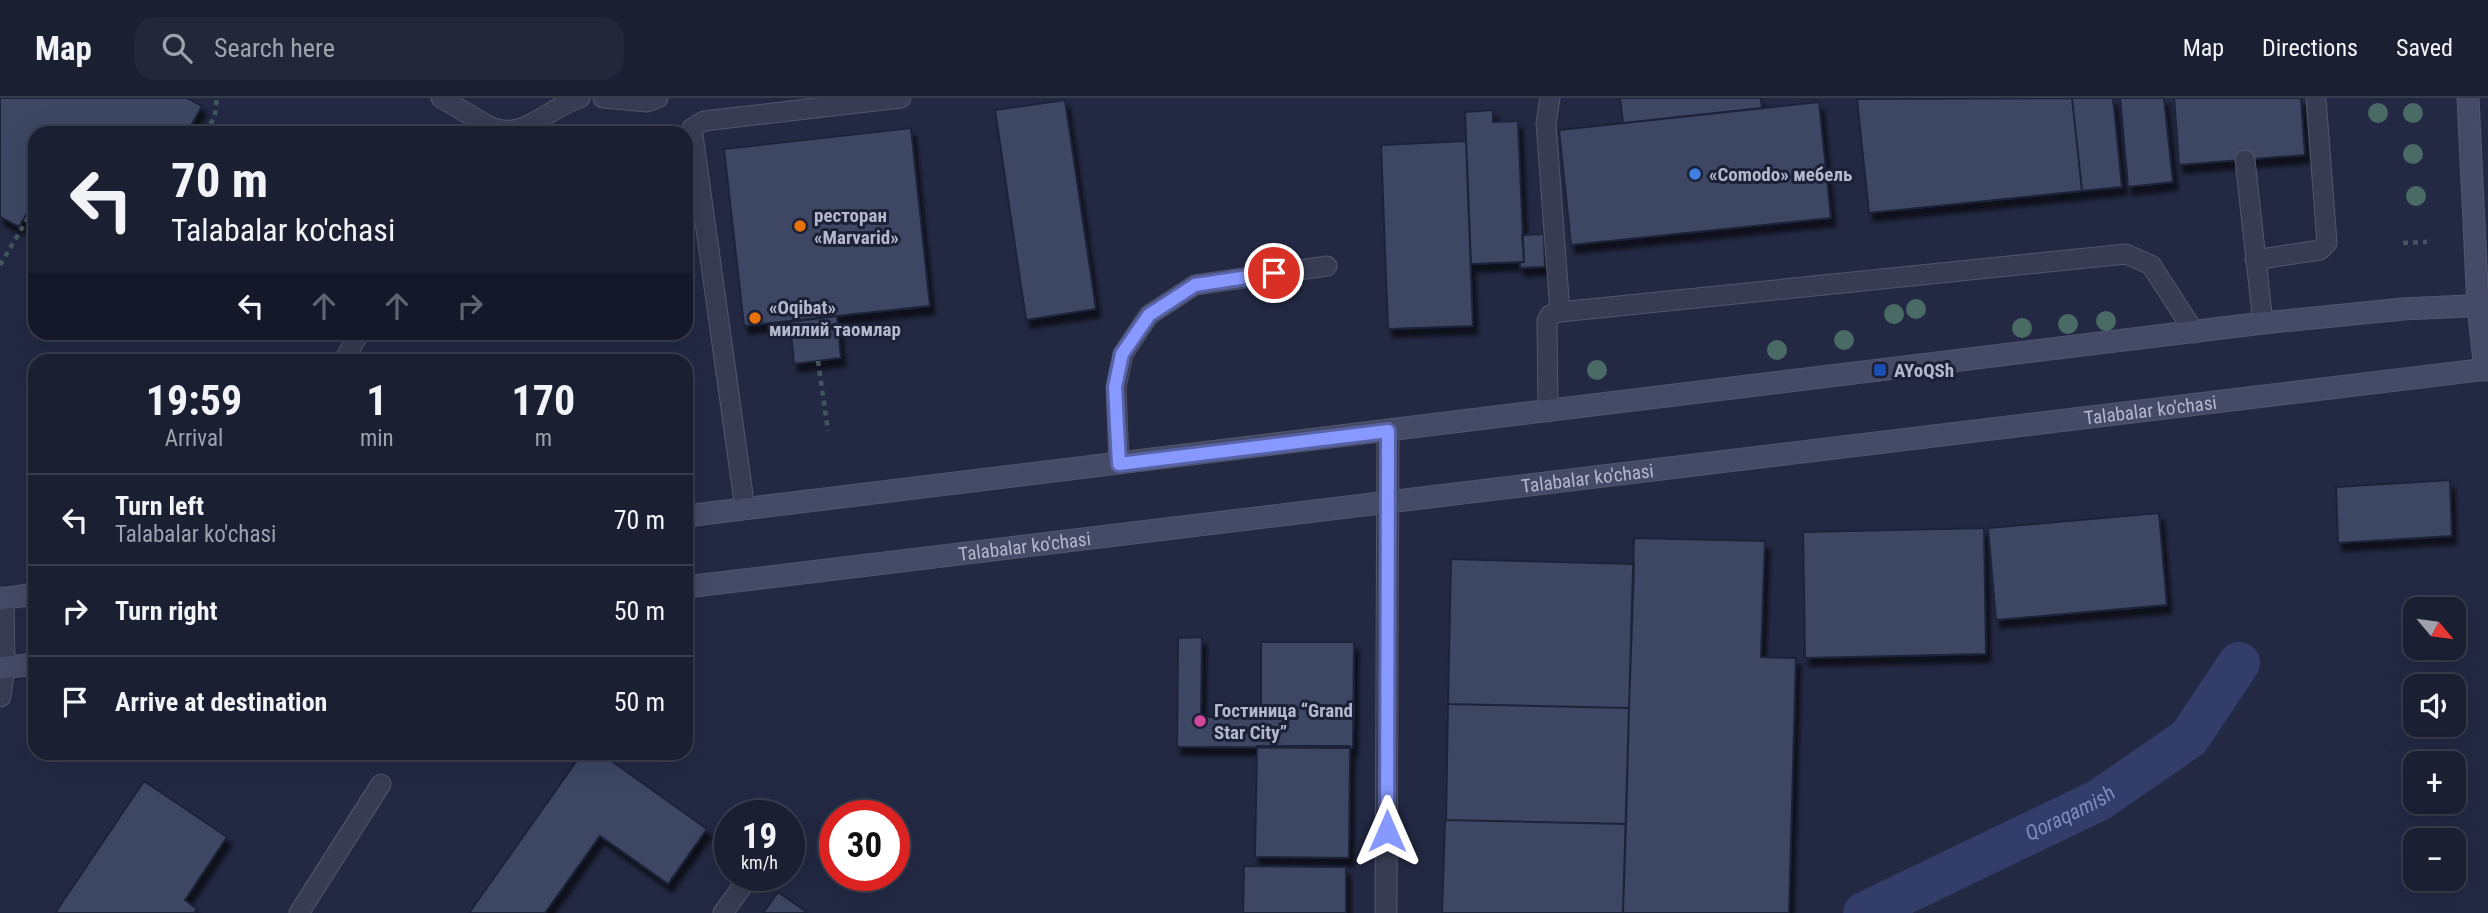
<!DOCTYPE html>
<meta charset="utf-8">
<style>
:root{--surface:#1a1f32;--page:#23273a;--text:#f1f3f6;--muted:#9fa2ac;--line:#383d4d}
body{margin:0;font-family:"Roboto Condensed",sans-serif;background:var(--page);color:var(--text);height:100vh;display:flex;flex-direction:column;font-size:26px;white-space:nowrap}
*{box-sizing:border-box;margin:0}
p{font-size:23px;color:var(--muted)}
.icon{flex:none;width:38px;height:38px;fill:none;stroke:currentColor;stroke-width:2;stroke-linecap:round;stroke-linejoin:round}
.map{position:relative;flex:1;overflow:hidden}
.drawer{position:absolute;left:28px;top:256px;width:665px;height:406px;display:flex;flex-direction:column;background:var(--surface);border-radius:21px;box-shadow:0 7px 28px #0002,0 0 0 2px var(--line)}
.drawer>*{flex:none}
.hud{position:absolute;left:28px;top:28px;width:665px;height:214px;border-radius:21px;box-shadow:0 7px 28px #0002,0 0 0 2px var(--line);background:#1a1f32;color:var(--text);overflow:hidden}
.needle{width:46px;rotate:119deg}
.fabs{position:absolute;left:2403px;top:499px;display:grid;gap:14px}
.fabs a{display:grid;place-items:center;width:63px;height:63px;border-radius:14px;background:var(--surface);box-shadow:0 7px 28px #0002,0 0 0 2px var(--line);font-size:35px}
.speed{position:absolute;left:714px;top:702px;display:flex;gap:14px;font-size:35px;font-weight:700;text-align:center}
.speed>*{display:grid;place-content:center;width:91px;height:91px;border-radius:50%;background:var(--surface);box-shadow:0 7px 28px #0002,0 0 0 2px var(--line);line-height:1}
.speed small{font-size:18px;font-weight:400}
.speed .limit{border:10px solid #d22;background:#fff;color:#111}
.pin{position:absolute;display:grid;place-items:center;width:60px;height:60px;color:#fff;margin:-30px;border:4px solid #fff;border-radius:50%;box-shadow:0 2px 7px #0007}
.me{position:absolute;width:77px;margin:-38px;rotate:0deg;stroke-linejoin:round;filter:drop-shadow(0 0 5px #0008)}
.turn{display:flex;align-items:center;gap:24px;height:147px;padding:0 28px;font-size:32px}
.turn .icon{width:91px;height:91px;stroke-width:2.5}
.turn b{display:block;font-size:49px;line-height:60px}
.lanes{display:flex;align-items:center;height:66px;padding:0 28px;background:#0003;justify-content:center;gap:35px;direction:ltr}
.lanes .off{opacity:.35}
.eta{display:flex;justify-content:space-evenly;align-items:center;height:119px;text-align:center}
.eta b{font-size:42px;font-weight:700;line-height:49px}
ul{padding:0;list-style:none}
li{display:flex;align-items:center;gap:21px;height:91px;padding:0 28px;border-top:2px solid var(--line)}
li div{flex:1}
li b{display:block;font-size:26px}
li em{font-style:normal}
header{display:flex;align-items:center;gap:42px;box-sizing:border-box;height:98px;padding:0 35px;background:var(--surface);border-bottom:2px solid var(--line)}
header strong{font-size:33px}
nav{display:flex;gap:38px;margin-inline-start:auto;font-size:24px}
.search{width:490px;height:63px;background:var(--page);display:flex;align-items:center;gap:18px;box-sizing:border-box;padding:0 24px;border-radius:21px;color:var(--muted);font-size:26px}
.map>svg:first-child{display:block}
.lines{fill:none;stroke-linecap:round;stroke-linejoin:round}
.canal{stroke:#333d69;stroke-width:42}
.building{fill:#3e4663;stroke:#1e2339;stroke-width:2;filter:url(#shadow)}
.service-casing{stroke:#52576c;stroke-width:21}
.minor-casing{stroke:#52576c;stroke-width:23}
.secondary-casing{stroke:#52576c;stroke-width:23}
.path{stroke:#435660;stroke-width:4.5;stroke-dasharray:5 5;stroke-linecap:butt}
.service{stroke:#373c52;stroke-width:19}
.minor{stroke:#373c52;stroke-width:21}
.secondary{stroke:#454a66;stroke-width:21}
.tree{fill:#4a6a66}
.route-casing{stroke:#5863a6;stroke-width:18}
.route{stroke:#8799ff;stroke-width:12}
.shop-dot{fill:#3f7fe0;stroke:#1c2137;stroke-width:2.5}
.food-dot{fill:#e8710a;stroke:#1c2137;stroke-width:2.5}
.transit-dot{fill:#1a4fb4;stroke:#1c2137;stroke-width:2.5}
.hotel-dot{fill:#d1479c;stroke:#1c2137;stroke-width:2.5}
.labels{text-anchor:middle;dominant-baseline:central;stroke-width:6;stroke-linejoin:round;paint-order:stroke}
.poi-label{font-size:19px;font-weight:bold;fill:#b4b8cc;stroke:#1c2137;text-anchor:start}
.street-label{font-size:19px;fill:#b4b8cc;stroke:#1c2137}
.water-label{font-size:21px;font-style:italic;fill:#808bbb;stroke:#1c2137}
</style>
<header>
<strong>Map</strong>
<div class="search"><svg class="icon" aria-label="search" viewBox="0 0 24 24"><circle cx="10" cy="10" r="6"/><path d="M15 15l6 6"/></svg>Search here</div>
<nav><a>Map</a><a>Directions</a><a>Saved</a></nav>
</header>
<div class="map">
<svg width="2488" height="815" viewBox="0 0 2488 815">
<defs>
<filter id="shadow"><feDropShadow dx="4.5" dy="8" stdDeviation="2" flood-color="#0009"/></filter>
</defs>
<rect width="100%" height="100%" fill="#232943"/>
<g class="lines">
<path class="canal" id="s1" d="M 1864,815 L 2099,702 L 2189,640 L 2239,565"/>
</g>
<path class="building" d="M 0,0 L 187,0 L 202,8 L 187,35 L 35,35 L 35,101 L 19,129 L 0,119 Z
M 1620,0 L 1761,0 L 1762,10 L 1623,25 Z
M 2072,0 L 2082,93 L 1869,115 L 1857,1 Z
M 2072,0 L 2113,0 L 2122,89 L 2082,93 Z
M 2120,0 L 2164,0 L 2173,84 L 2128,89 Z
M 2174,0 L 2301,0 L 2305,57 L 2179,67 Z
M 1065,2 L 1096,211 L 1026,222 L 995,12 Z
M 1819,4 L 1831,120 L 1571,147 L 1559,32 Z
M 1493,12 L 1493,24 L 1518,23 L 1524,164 L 1471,166 L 1465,14 Z
M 911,30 L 930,208 L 744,228 L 724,51 Z
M 1466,43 L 1473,228 L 1388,231 L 1381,47 Z
M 1544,136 L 1545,169 L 1520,170 L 1520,164 L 1524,164 L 1522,137 Z
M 837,218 L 841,260 L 794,266 L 790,224 Z
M 2450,382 L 2452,438 L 2338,445 L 2336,389 Z
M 2159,415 L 2167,507 L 1996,522 L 1988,430 Z
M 1984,430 L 1986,556 L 1805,560 L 1803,434 Z
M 1634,440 L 1765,443 L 1761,559 L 1796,560 L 1789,815 L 1623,815 Z
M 1451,461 L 1634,466 L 1629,610 L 1448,606 Z
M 1202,539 L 1201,619 L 1261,619 L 1261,544 L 1354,544 L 1353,650 L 1177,649 L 1178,540 Z
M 1448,606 L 1629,610 L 1626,726 L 1446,722 Z
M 1257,648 L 1350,648 L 1349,760 L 1255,759 Z
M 583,654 L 599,654 L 707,731 L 668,786 L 600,738 L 545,815 L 469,815 Z
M 144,683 L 227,739 L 185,802 L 197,811 L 194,815 L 55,815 Z
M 1445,722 L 1626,726 L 1623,815 L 1442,815 Z
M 1244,768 L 1346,769 L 1346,815 L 1243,815 Z
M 778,794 L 808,815 L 763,815 Z"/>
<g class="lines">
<defs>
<path id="service" d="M 441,0 L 487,27
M 603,0 L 647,4 L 658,0
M 1550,0 L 1546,25 L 1560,214
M 473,35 L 487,27 C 522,46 548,9 580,0
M 2245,62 L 2263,225
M 2255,162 L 2320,152 L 2327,145 L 2316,0
M 344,262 L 360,234
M 1548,314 L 1547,223 L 1550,217 L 1560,214 L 2126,156 L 2151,167 L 2195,235
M 1119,366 L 1116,289 L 1123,256 L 1149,217 L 1195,187 L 1327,168
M 745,411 L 692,30 L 704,23 L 901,0
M 299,815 L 381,686
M 723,815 L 744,786"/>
<path id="minor" d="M 0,598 L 4,569 L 3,500
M 1386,815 L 1388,333"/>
<g id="secondary">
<path d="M 2468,0 L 2478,208 L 2485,272"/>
<path d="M 686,418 L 2263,225 L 2403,211 L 2488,207"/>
<path id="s2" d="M 686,489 L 2488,271"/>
<path d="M 0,501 L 35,496"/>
<path d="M 0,570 L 35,566"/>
</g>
</defs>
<use href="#service" class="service-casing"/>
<use href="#minor" class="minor-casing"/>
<use href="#secondary" class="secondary-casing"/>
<path class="path" d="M 206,35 L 215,17 L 217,0
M 2403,145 L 2427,144
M 0,167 L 28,120 L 35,120
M 818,263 L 828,333"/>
<use href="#service" class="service"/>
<use href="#minor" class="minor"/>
<use href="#secondary" class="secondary"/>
</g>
<g class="tree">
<circle cx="2378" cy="15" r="10"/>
<circle cx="2413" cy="15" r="10"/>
<circle cx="2413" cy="56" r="10"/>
<circle cx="2416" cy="98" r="10"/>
<circle cx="1916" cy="211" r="10"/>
<circle cx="1894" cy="216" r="10"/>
<circle cx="2106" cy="223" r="10"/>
<circle cx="2068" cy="226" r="10"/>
<circle cx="2022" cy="230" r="10"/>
<circle cx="1844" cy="242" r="10"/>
<circle cx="1777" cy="252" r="10"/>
<circle cx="1597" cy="272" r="10"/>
</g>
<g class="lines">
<defs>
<path id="route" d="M 1274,175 L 1195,187 L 1149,217 L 1122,256 L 1115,289 L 1119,366 L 1388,333 L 1387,733"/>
</defs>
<use href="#route" class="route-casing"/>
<use href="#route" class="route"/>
</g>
<circle class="shop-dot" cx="1695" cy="76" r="7"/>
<g class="food-dot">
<circle cx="800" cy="128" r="7"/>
<circle cx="755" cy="220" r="7"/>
</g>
<rect class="transit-dot" x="1873" y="265" width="14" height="14" rx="3.5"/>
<circle class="hotel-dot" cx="1200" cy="623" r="7"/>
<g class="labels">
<g class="poi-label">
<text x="1709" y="76">«Comodo» мебель</text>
<text x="814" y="117">ресторан<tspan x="814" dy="22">«Marvarid»</tspan></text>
<text x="769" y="209">«Oqibat»<tspan x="769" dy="22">миллий таомлар</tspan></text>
<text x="1894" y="272">AYoQSh</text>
<text x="1214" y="612">Гостиница “Grand<tspan x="1214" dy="22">Star City”</tspan></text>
</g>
<g class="street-label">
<text stroke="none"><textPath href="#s2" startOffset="1475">Talabalar ko'chasi</textPath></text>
<text stroke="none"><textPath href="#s2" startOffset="908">Talabalar ko'chasi</textPath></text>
<text stroke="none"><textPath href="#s2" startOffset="341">Talabalar ko'chasi</textPath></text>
</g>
<g class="water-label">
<text stroke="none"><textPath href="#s1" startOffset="229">Qoraqamish</textPath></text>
</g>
</g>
</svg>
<div class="fabs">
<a><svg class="needle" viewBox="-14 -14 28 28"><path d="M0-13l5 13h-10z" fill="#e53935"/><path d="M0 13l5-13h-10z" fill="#9fa2ac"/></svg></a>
<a><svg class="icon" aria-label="sound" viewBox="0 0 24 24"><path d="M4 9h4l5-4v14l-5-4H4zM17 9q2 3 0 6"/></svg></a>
<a>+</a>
<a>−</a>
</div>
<div class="speed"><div>19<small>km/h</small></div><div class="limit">30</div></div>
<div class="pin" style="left:1274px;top:175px;background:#d93025"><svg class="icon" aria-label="arrive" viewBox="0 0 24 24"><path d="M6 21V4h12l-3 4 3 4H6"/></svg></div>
<svg class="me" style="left:1387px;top:733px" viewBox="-20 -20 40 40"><path d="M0-17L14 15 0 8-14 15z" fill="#8799ff" stroke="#fff" stroke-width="4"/></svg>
<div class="hud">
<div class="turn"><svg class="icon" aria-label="left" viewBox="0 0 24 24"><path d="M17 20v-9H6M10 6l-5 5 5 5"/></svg><div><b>70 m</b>Talabalar ko'chasi</div></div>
<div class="lanes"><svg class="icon" aria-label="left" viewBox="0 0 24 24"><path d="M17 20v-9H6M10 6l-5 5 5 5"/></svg><svg class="icon off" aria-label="ahead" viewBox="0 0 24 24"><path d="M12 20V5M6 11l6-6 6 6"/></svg><svg class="icon off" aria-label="ahead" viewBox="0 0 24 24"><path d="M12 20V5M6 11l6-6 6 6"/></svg><svg class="icon off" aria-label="right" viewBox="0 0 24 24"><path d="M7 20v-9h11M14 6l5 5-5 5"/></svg></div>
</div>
<section class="drawer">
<div class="eta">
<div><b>19:59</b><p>Arrival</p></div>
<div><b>1</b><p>min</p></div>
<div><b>170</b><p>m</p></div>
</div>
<ul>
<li><svg class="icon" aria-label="left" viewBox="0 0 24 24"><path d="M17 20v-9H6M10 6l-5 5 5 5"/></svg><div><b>Turn left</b><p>Talabalar ko'chasi</p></div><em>70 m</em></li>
<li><svg class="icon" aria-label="right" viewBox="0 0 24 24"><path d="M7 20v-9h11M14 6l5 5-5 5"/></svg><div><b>Turn right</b></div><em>50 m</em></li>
<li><svg class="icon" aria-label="arrive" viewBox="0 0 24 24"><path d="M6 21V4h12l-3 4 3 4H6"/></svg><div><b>Arrive at destination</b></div><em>50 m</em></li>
</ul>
</section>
</div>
